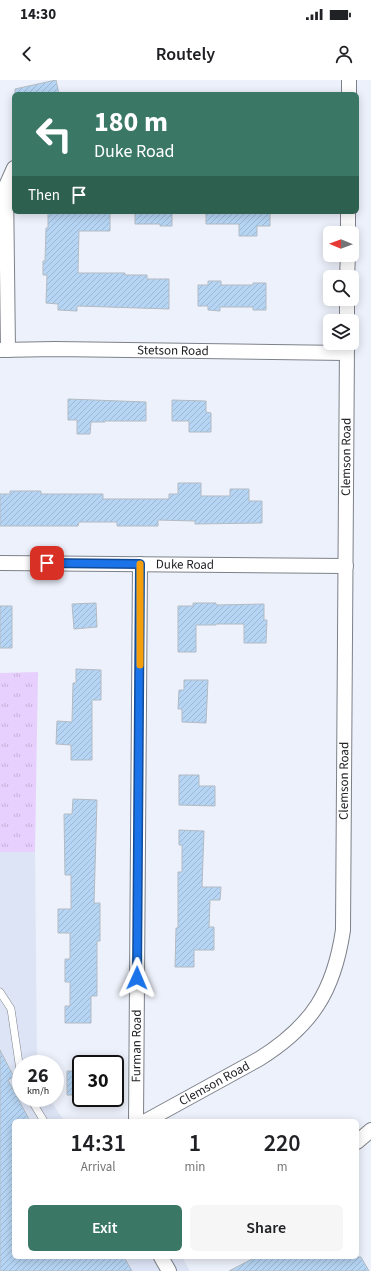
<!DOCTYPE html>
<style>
:root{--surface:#fff;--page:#f6f6f6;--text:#202124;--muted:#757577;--accent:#3a7865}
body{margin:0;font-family:"Source Sans 3",sans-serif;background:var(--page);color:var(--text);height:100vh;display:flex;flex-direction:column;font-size:15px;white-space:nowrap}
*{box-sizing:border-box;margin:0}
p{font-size:13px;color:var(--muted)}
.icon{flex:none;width:22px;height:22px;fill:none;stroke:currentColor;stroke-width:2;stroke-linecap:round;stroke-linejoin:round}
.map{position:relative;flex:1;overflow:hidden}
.side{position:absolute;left:12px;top:1039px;width:347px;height:140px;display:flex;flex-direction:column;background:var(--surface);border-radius:6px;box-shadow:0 2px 10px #0003}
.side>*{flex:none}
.hud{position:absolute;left:12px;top:12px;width:347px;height:122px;border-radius:6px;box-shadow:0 2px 10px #0003;background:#3a7865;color:#fff;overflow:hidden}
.needle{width:26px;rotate:271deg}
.buttons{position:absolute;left:323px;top:146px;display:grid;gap:8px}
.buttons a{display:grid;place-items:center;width:36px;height:36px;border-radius:6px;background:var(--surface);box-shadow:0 2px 10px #0003;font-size:20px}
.speed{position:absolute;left:12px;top:975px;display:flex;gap:8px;font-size:20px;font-weight:700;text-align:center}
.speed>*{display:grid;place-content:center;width:52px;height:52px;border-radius:50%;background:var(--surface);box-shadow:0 2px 10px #0003;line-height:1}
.speed small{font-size:10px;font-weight:400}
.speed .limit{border:2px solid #111;border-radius:6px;background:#fff;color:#111}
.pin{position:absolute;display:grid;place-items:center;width:34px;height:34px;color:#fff;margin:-17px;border-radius:8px;box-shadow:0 2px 6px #0006}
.me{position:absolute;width:44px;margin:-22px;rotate:1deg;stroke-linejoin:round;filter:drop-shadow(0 0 3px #0008)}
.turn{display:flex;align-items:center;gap:14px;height:84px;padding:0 16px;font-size:18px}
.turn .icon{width:52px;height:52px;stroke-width:2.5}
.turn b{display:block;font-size:28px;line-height:34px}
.then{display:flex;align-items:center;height:38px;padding:0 16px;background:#0003;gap:8px;font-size:15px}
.eta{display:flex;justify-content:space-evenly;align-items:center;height:68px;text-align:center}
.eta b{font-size:24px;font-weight:600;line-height:28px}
.primary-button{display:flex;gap:8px;margin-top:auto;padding:8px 16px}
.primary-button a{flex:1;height:46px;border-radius:6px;background:var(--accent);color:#fff;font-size:16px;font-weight:600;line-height:46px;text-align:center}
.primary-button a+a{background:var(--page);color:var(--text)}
.status{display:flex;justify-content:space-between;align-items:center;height:28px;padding:0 20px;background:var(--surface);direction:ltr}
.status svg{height:11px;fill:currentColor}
header{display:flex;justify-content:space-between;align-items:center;height:52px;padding:0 16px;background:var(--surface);font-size:18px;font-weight:600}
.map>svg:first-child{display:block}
.built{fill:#dde4f5}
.park{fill:url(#park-tufts)}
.building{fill:url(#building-hatch);stroke:#b3bbc3}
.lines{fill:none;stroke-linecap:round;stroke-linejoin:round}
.service-casing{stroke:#7d818a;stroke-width:8}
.minor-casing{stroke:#7d818a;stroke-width:16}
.service{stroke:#fff;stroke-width:7}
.minor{stroke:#fff;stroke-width:14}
.route-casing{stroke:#114b97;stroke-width:10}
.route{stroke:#1a73e8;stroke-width:7}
.slow{stroke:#f59e0b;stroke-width:7}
.labels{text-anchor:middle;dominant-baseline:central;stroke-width:4;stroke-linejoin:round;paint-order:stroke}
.street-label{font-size:13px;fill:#202125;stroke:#fff}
</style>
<div class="status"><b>14:30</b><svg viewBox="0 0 49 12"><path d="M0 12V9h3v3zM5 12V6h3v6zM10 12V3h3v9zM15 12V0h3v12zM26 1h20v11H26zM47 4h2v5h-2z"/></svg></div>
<header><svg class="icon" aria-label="back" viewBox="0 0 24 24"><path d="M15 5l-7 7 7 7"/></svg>Routely<svg class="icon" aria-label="person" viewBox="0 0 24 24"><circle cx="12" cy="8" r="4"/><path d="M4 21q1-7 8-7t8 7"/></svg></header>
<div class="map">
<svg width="371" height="1191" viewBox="0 0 371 1191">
<defs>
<pattern id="park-tufts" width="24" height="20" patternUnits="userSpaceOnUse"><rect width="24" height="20" fill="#e7d0fd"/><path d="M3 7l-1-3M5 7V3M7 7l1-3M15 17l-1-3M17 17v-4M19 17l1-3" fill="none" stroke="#c6b2d9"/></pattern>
<pattern id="building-hatch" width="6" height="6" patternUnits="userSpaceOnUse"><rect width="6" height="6" fill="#b6d5f4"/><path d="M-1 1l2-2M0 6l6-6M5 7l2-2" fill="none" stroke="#9cb7d1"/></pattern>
</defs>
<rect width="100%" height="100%" fill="#edf1fb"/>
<path class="built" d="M 0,772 L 35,772 L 37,984 L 21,984 L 21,1018 L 49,1018 L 64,1041 L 14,1041 L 14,1177 L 182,1177 L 190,1191 L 0,1191 Z"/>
<path class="park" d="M 38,592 L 35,772 L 0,772 L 0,593 Z"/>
<path class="building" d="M 56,0 L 59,14 L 15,14 L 15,9 Z
M 48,132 L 110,132 L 110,151 L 79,151 L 78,193 L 125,193 L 125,195 L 147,195 L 147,199 L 169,199 L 169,229 L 77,226 L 77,231 L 58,230 L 58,224 L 46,223 L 47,195 L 43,195 L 43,181 L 45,181 L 46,148 L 48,148 Z
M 135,132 L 172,132 L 172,146 L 160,146 L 160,144 L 135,144 Z
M 206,132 L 270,132 L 270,146 L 257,146 L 257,156 L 239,156 L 239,144 L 206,144 Z
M 208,201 L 221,201 L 221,205 L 253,205 L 253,203 L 266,203 L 266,230 L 253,230 L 253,227 L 220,227 L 220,231 L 208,230 L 208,226 L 198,226 L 198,205 L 208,205 Z
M 68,319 L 146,322 L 146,341 L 105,341 L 105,342 L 91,342 L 90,354 L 77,354 L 77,340 L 68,340 Z
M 172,320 L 206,321 L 206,332 L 211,333 L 211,352 L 189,352 L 189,341 L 172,341 Z
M 178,403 L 201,403 L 201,416 L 230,416 L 230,409 L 249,409 L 249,421 L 262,421 L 262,443 L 195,444 L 195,441 L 158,440 L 158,446 L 117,446 L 117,442 L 79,442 L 78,446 L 0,446 L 0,414 L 10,414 L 10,411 L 41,411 L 41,414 L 103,414 L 103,419 L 169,419 L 169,414 L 178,414 Z
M 96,523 L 97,547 L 74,549 L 72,524 Z
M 193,523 L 216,523 L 216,525 L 264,524 L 264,540 L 267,540 L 266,563 L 244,563 L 244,544 L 216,544 L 216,545 L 196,545 L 196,572 L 178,572 L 178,526 L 193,526 Z
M 0,526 L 12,526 L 12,568 L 0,568 Z
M 76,589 L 101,590 L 101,620 L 92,620 L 92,680 L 71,680 L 71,665 L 56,664 L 57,641 L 72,642 L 73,603 L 76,603 Z
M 184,600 L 208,600 L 206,643 L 182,642 L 182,629 L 178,629 L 179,610 L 184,610 Z
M 179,695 L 199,695 L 199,706 L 215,706 L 215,726 L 179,725 Z
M 73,719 L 97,720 L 94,823 L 100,823 L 100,861 L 97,861 L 97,916 L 91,916 L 91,943 L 65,943 L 65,926 L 70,926 L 70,902 L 65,902 L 65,879 L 70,879 L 70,853 L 58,853 L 58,829 L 71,829 L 71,795 L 65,795 L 64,734 L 72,734 Z
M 179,750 L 204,751 L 202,807 L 221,807 L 220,820 L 210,820 L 209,847 L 214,847 L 214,870 L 194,870 L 194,887 L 175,887 L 176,848 L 178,848 L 178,792 L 182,792 L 182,765 L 179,765 Z
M 0,970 L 14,997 L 8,1000 L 30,1041 L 14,1041 L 14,1177 L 124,1177 L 132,1191 L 0,1191 Z
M 67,991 L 81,991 L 81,1015 L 67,1015 Z
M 256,1177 L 361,1177 L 369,1191 L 229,1191 Z"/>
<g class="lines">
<defs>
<path id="service" d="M 0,912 L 11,929 L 21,997
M 30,1018 L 44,1041"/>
<g id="minor">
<path d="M 349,14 L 349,0"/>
<path d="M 348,153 L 348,132"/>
<path d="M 347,197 L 348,175"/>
<path d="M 347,241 L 347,219"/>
<path id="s1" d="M 0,270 L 55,269 L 346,273"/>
<path d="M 8,270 L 6,106 L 14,88"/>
<path id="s2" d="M 0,483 L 346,486"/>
<path id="s3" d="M 136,1041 L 140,484"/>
<path id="s4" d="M 146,1041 L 259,979 C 312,946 334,911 343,850 L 347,263"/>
<path d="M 357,1062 L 371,1050"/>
<path d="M 161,1177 L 169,1191"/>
</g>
</defs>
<use href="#service" class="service-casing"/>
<use href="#minor" class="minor-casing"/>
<use href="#service" class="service"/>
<use href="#minor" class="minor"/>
</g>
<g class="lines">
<defs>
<path id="route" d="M 47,483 L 140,484 L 137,898"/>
</defs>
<use href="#route" class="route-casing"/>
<use href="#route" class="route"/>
<path class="slow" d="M 140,484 L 140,585"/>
</g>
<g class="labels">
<g class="street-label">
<text stroke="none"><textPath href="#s1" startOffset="173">Stetson Road</textPath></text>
<text stroke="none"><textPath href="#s4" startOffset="762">Clemson Road</textPath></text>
<text stroke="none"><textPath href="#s2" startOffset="185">Duke Road</textPath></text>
<text stroke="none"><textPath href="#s4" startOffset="438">Clemson Road</textPath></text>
<text stroke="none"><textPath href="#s3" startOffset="75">Furman Road</textPath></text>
<text stroke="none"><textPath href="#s4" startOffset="78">Clemson Road</textPath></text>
</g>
</g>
</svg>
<div class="buttons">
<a><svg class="needle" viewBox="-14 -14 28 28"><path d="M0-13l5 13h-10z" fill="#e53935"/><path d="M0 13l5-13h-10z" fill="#757577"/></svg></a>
<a><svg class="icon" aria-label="search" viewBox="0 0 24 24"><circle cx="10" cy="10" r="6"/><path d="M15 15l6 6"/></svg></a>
<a><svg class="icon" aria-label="layers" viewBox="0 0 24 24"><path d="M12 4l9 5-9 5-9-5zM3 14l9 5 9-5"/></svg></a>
</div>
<div class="speed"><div>26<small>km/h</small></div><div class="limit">30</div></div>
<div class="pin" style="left:47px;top:483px;background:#d93025"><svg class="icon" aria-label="arrive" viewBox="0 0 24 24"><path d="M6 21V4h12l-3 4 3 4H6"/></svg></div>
<svg class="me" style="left:137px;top:898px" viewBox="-20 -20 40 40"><path d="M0-17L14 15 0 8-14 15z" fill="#1a73e8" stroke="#fff" stroke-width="4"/></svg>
<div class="hud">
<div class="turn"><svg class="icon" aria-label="left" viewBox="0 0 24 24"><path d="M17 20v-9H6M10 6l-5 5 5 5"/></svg><div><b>180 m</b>Duke Road</div></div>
<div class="then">Then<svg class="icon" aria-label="arrive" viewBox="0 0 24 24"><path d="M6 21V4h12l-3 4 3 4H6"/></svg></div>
</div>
<section class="side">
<div class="eta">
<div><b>14:31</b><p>Arrival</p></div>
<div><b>1</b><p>min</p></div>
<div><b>220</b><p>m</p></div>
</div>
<div class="primary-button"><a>Exit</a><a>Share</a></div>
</section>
</div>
